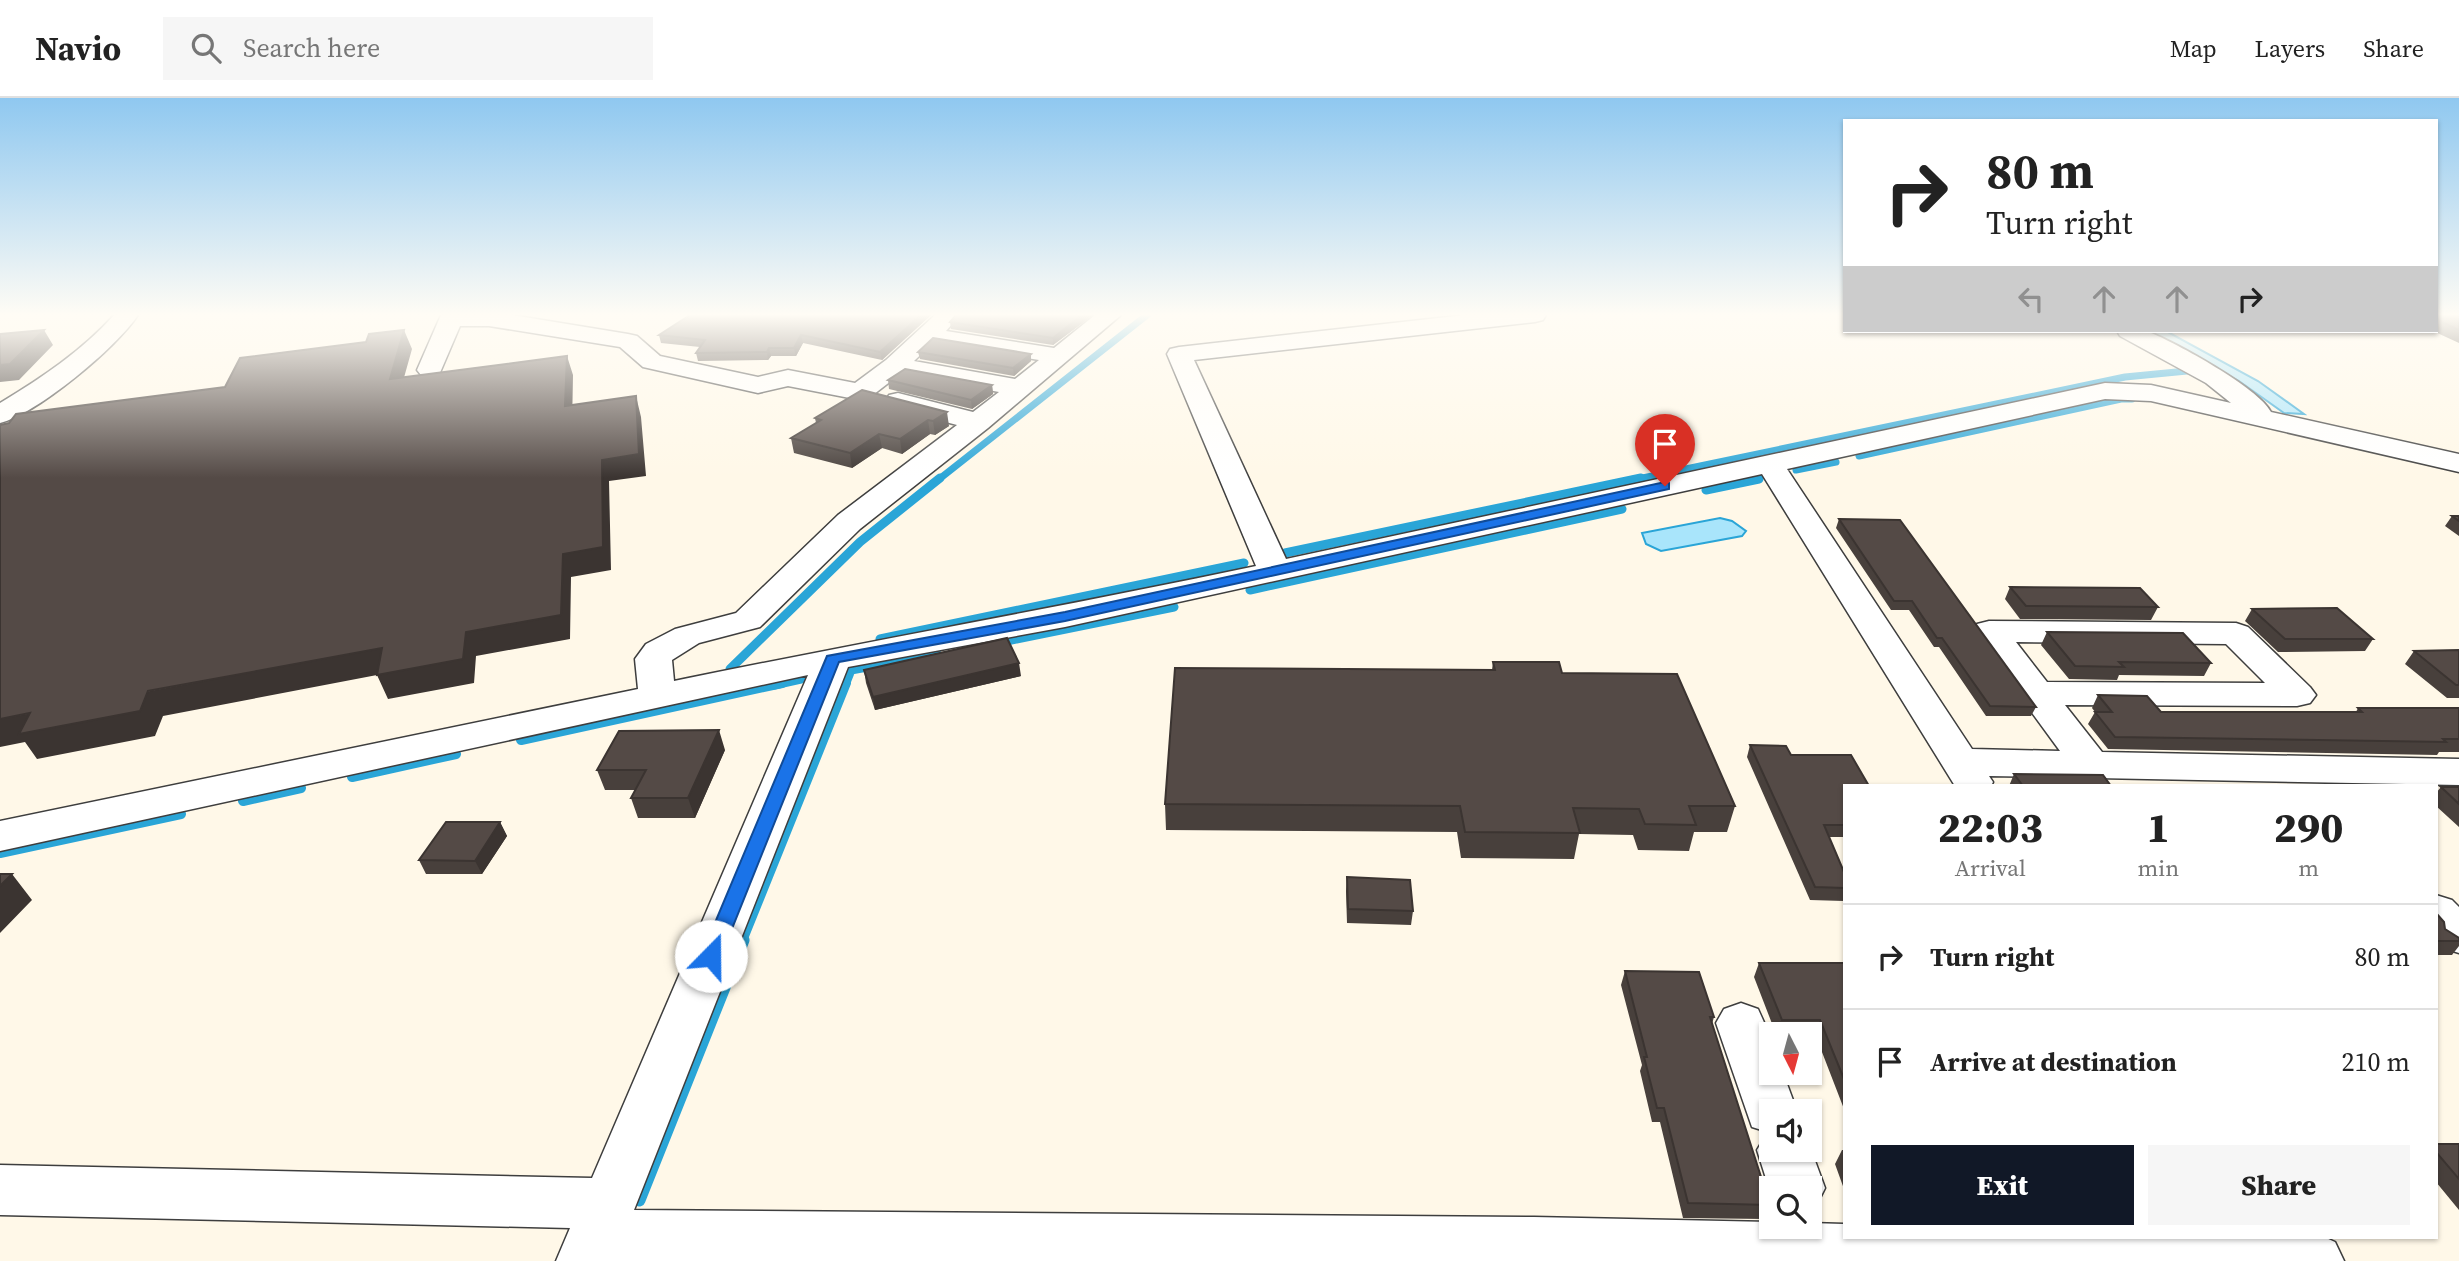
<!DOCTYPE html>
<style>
:root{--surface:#fff;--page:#f6f6f6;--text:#222;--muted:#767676;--line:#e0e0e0;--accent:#111827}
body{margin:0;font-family:"Source Serif 4",serif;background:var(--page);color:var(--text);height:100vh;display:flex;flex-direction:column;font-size:26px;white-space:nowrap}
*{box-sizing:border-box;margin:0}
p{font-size:23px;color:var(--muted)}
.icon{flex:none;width:38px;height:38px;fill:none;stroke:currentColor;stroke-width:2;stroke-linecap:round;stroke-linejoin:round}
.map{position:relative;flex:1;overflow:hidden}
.panel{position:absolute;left:1843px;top:686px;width:595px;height:455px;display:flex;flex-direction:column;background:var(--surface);border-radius:0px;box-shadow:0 2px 5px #0004}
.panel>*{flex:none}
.top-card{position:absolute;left:1843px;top:21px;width:595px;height:214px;border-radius:0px;box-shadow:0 2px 5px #0004;background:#fff;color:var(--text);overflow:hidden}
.needle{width:46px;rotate:174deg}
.fabs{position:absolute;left:1759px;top:924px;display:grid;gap:14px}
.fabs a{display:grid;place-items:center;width:63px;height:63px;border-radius:0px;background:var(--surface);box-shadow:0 2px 5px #0004;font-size:35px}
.pin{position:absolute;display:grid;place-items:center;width:60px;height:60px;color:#fff;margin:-72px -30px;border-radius:50% 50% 50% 0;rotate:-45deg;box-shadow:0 0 7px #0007}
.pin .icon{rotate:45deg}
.me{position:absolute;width:77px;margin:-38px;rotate:22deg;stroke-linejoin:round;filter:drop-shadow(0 0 5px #0008)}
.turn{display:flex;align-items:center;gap:24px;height:147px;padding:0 28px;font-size:32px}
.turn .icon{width:91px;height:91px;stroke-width:2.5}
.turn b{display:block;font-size:49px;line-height:60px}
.lanes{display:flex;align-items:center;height:66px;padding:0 28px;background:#0003;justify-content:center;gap:35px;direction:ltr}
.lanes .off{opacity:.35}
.eta{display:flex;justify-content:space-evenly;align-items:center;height:119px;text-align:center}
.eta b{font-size:42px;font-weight:800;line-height:49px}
.action{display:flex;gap:14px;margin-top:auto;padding:14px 28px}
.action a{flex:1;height:80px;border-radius:0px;background:var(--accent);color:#fff;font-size:28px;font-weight:800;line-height:80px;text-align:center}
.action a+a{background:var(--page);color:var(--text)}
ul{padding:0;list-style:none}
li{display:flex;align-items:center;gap:21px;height:105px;padding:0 28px;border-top:2px solid var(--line)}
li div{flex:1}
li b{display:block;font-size:26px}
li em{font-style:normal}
header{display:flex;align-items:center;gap:42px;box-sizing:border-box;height:98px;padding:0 35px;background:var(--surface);border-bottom:2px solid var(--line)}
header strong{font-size:33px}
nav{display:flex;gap:38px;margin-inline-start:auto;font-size:24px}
.search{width:490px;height:63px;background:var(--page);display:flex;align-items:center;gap:18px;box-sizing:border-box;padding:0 24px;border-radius:0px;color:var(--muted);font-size:26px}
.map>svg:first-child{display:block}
.water{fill:#a9e5fb;stroke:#2aa5d7;stroke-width:2}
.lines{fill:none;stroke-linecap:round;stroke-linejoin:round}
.stream-far3{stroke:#2aa5d7;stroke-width:7}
.stream-far2{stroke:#2aa5d7;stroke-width:9}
.stream-far1{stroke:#2aa5d7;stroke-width:10}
.stream{stroke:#2aa5d7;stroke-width:13}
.minor-casing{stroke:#3e3e3e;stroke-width:3}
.minor{fill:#fff;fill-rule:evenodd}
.wall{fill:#48403c}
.shaded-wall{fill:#3b3431}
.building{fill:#544a46;stroke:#3b3431;stroke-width:2}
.route{fill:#1a73e8;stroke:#114b97;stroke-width:2}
</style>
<header>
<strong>Navio</strong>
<div class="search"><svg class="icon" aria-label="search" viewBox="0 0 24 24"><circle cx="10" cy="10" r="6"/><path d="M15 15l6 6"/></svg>Search here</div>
<nav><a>Map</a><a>Layers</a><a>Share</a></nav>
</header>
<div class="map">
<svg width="2459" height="1163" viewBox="0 0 2459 1163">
<rect width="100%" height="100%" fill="#fff8e8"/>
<path class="water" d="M 2147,233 L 2166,233 L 2258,283 L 2304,316 L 2284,315 L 2239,283 Z
M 1720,420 L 1732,423 L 1746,433 L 1742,438 L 1661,453 L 1646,446 L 1642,435 Z"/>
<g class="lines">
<path class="stream-far3" d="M 1859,358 L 2121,301 L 2132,301
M 1796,372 L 1836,364
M 938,382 L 1147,217
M 1633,382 L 2125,279 L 2187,273
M 1754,382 L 1759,381"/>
<path class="stream-far2" d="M 1706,392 L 1759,381
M 1285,455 L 1641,380
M 1250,492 L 1622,411
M 880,541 L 1244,465
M 997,545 L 1174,509
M 730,571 L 860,444 L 940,380
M 774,587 L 801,581
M 845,587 L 851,572 L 937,556"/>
<path class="stream-far1" d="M 521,642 L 782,585
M 352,679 L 456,656
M 243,703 L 301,690
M 0,755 L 181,716
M 742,843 L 846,585"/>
<path class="stream" d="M 639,1102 L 743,842"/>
<defs>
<path id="minor" d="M 114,217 L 138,217 C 117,249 37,316 0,325 L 0,305 C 40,281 82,253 114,217 Z
M 441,217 L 512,217 L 628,236 L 637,238 L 660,258 L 758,279 L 788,272 L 855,285 L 886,262 L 935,217 L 960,217 L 946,233 L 1054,250 L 1095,217 L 1121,217 L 988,330 L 860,431 L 760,529 L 699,545 L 672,562 L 674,583 C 868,543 1062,509 1256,468 L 1167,256 L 1170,251 L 1179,249 L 1465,217 L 1546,217 L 1543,222 L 1535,224 L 1194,262 L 1286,461 L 2105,285 L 2151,287 L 2231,305 L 2206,285 L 2120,238 L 2117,233 C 2127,233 2140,231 2149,234 C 2176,245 2259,290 2271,314 L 2459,356 L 2459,374 L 2151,303 L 2105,301 L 1787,371 L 1972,651 L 2060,653 L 1972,533 L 1977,526 L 1989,523 L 2236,525 L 2248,529 L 2310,589 L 2316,597 L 2310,605 L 2297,608 L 2065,607 L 2102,654 L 2459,661 L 2459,687 L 1989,678 L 1993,684 L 1991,688 L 1955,688 L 1762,376 L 1065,529 L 848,569 L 634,1112 L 1534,1119 L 1771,1124 L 1771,1129 L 1810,1129 L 1810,1125 L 1844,1126 L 1844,1139 L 2324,1139 L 2335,1144 L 2344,1163 L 556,1163 L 570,1130 L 0,1117 L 0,1067 L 592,1080 L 808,577 L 0,753 L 0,723 L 638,591 L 635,561 L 646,546 L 675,531 L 736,515 L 838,417 L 957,327 L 889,309 L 885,303 L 889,297 L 898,295 L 973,314 L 999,294 L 900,276 L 869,300 L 860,302 L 788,288 L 758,295 L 643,269 L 620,249 L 489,228 L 460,228 L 439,277 L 430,280 L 421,277 L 417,272 ZM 933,245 L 1039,262 L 1015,281 L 914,263 ZM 2016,544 L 2226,546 L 2265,585 L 2047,584 Z
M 2436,797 L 2452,802 L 2459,809 L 2459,855 L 2443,850 L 2436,843 Z
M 1741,905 L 1758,911 L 1771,940 L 1771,975 L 1783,975 L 1797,1013 L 1771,1013 L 1771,1052 L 1810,1052 L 1810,1049 L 1825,1090 L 1816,1108 L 1810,1110 L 1810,1090 L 1771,1090 L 1771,1093 L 1769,1090 L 1757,1052 L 1768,1034 L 1752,1029 L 1716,925 L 1724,911 Z"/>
</defs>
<use href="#minor" class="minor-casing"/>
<use href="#minor" class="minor"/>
</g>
<path class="wall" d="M 931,217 L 882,262 L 803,245 L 796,258 L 771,258 L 768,262 L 698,263 L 696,255 L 700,249 L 661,245 L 659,237 Z
M 1093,217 L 1053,247 L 951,231 L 950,224 Z
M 2436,217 L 2459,217 L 2459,245 L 2433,233 L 2436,233 Z
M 918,254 L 1031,256 L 1031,263 L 1014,278 L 920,261 Z
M 888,282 L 992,287 L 993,296 L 972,311 L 889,291 Z
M 862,292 L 949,328 L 935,337 L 930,336 L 902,356 L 882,350 L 852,370 L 794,355 L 791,340 L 816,325 L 815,320 Z
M 2452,418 L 2459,418 L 2459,438 L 2445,428 Z
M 1839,421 L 2036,609 L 2031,618 L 1986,618 L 1939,549 L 1934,549 L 1909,512 L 1891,512 L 1836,430 Z
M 2010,489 L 2158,509 L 2151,522 L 2020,521 L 2005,501 Z
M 2252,511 L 2373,541 L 2365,553 L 2278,554 L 2245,523 Z
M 2047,534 L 2211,565 L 2204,578 L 2119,577 L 2117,582 L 2069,581 L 2041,547 Z
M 2459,552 L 2459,600 L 2447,600 L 2405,566 L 2414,553 Z
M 1493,564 L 1562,575 L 1735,708 L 1727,734 L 1694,734 L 1689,753 L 1638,752 L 1633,737 L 1579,736 L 1574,761 L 1461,760 L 1457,734 L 1166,732 L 1165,706 L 1492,572 Z
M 864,572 L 1021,578 L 875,612 L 866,585 Z
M 2098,597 L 2161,614 L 2356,614 L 2358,610 L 2459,610 L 2459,654 L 2439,654 L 2437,657 L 2108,651 L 2088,626 L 2095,614 L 2092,610 Z
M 1750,647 L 1791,657 L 1844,688 L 1844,739 L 1829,739 L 1844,774 L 1844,803 L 1810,802 L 1747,659 Z
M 725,652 L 695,720 L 638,720 L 631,700 L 635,692 L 605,692 L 597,672 Z
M 2014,676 L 2111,688 L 2009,688 Z
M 2441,689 L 2459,689 L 2459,729 L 2436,708 L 2436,695 Z
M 500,724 L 507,738 L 482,776 L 426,776 L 419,762 Z
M 1347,779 L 1413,813 L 1411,827 L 1347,825 L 1346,793 Z
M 2436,815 L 2445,831 L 2459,840 L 2459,848 L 2452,857 L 2436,857 Z
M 1759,865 L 1844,865 L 1844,1011 L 1815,936 L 1776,936 L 1754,879 Z
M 1625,873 L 1714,919 L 1712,926 L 1770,1107 L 1764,1121 L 1683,1120 L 1660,1024 L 1652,1024 L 1640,973 L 1642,967 L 1621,887 Z
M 2436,1046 L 2459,1046 L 2459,1112 L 2436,1084 Z
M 1842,1052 L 1844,1052 L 1844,1091 L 1835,1066 Z"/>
<path class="shaded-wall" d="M 921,217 L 931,217 L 882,262 L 880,254 Z
M 1082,217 L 1093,217 L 1053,247 L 1053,240 Z
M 44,232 L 53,247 L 19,282 L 0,284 L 0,267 Z
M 404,232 L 412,251 L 398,301 L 390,281 Z
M 801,237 L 803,245 L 796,258 L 794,250 Z
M 769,250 L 771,258 L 768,262 L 767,254 Z
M 1031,256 L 1031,263 L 1014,278 L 1013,270 Z
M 567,258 L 573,277 L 572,329 L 565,308 Z
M 992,287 L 993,296 L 972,311 L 971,302 Z
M 636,298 L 641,319 L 646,378 L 609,383 L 611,472 L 571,479 L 570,541 L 476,558 L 474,585 L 388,601 L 377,577 L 163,618 L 155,638 L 37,661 L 25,644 L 0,649 L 0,621 L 466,534 L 563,456 L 602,362 Z
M 947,314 L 949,328 L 935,337 L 933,323 Z
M 928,322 L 930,336 L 902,356 L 900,341 Z
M 879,336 L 882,350 L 852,370 L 850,355 Z
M 1019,565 L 1021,578 L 875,612 L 873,599 Z
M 719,632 L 725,652 L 695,720 L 688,700 Z
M 500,724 L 507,738 L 482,776 L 475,763 Z
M 12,776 L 32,802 L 0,835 L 0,788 Z"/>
<path class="building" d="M 690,217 L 921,217 L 880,254 L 801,237 L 794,250 L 769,250 L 767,254 L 696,255 L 705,242 L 659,237 Z
M 956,217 L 1082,217 L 1053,240 L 950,224 Z
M 2436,217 L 2459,217 L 2459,232 L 2436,221 Z
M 44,232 L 10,266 L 0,267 L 0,236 Z
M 404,232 L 390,281 L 567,258 L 565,308 L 636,298 L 639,356 L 602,362 L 603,449 L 563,456 L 561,517 L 466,534 L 463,561 L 377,577 L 382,550 L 148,593 L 140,613 L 19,636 L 30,615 L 0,621 L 0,327 L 9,325 L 16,316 L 225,289 L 240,260 L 366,244 L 369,236 Z
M 933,240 L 1031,256 L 1013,270 L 918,254 Z
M 905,271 L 992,287 L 971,302 L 888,282 Z
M 862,292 L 947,314 L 933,323 L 928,322 L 900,341 L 879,336 L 850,355 L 791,340 L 821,322 L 815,320 Z
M 2452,418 L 2459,418 L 2459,423 Z
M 1839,421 L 1900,422 L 2036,609 L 1990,608 L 1942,540 L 1937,540 L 1912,503 L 1894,503 Z
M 2010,489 L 2140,490 L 2158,509 L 2026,508 Z
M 2337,510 L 2373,541 L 2285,541 L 2252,511 Z
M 2047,534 L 2183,535 L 2211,565 L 2119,564 L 2124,569 L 2075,568 Z
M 1007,540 L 1019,565 L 873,599 L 864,572 Z
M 2459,552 L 2459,587 L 2456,587 L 2414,553 Z
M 1493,564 L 1559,564 L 1562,575 L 1677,576 L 1735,708 L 1689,708 L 1696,727 L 1645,726 L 1639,711 L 1573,710 L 1580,735 L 1465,734 L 1460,708 L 1165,706 L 1175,570 L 1495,572 Z
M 2098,597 L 2147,598 L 2161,614 L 2362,614 L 2358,610 L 2459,610 L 2459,641 L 2443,641 L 2446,644 L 2115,639 L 2095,614 L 2112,614 Z
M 719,632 L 688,700 L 631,700 L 646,672 L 597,672 L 619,633 Z
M 1750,647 L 1786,648 L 1791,657 L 1851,657 L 1869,688 L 1844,688 L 1844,727 L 1824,727 L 1844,774 L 1844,790 L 1815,789 Z
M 2014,676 L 2103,677 L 2111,688 L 2023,688 Z
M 2441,689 L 2459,689 L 2459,706 Z
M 446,724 L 500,724 L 475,763 L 419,762 Z
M 0,776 L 12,776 L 0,788 Z
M 1347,779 L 1410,782 L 1413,813 L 1348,811 Z
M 2436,815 L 2444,824 L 2445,831 L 2459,840 L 2459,843 L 2436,843 Z
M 1759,865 L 1844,865 L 1844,981 L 1820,922 L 1782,922 Z
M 1625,873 L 1699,874 L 1714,919 L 1710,919 L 1770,1107 L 1688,1105 L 1664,1010 L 1657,1010 L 1644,959 L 1647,959 Z
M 2436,1046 L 2459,1046 L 2459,1081 L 2436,1054 Z"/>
<linearGradient id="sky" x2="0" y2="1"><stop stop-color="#8fc8f0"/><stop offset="0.57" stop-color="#fffcf5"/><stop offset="1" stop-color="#fffcf5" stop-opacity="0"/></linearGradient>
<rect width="2459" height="380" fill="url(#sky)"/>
<path class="route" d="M 1665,384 L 1669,385 L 1669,391 L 1065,523 L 839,564 L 721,858 L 718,864 L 711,866 L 704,864 L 701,858 L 827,558 L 1065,514 Z"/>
</svg>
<div class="fabs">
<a><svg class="needle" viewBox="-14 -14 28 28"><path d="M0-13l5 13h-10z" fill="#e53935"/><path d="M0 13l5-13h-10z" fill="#767676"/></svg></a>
<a><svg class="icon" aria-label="sound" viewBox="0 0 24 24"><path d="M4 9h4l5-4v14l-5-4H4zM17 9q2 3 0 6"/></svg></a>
<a><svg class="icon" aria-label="search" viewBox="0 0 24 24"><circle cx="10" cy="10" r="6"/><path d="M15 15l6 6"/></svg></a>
</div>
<div class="pin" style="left:1665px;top:388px;background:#d93025"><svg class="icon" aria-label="arrive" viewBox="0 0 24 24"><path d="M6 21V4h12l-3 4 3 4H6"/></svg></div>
<svg class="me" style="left:711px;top:858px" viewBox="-20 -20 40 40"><circle r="19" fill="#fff"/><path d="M0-13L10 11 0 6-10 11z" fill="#1a73e8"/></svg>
<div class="top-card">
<div class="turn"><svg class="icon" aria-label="right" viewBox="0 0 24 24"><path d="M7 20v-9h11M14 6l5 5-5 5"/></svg><div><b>80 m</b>Turn right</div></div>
<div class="lanes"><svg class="icon off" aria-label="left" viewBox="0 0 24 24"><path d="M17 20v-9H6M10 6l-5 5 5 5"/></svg><svg class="icon off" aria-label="ahead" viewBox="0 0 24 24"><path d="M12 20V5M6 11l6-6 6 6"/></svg><svg class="icon off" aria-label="ahead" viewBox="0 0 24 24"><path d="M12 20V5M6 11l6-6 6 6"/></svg><svg class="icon" aria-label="right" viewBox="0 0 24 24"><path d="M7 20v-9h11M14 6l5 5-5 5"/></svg></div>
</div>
<section class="panel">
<div class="eta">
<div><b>22:03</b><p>Arrival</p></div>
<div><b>1</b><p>min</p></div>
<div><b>290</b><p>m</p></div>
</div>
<ul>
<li><svg class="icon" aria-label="right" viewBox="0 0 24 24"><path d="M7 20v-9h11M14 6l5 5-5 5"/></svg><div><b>Turn right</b></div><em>80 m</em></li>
<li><svg class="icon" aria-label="arrive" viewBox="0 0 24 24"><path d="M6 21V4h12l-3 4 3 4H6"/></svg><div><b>Arrive at destination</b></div><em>210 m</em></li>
</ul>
<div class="action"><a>Exit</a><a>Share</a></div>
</section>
</div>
